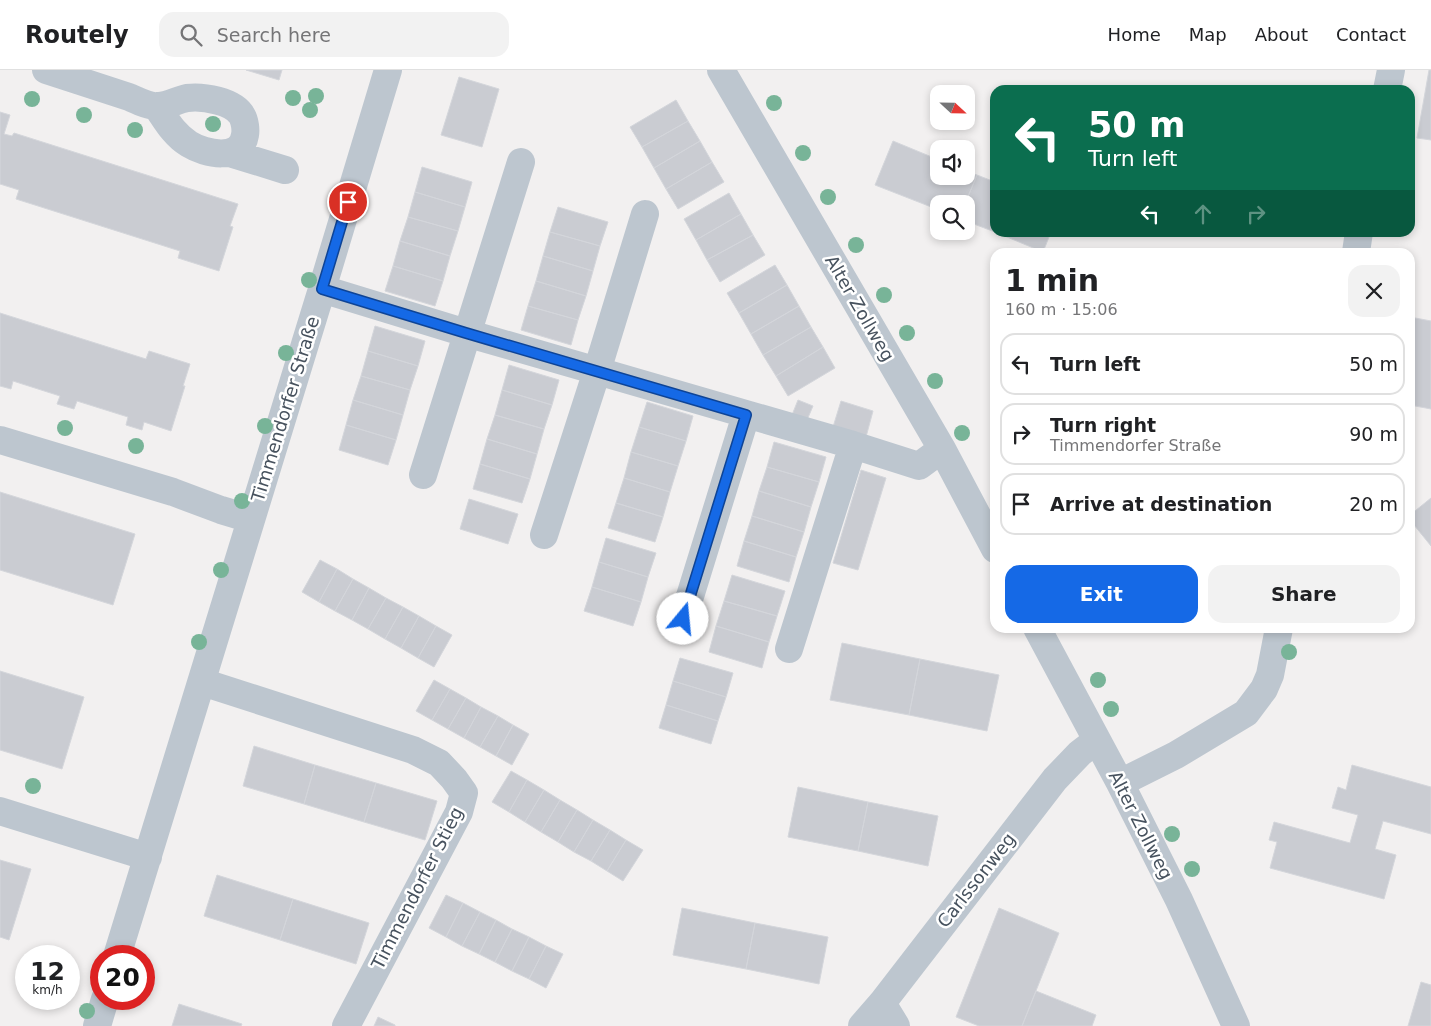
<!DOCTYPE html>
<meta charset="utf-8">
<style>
:root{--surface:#fff;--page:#f2f2f2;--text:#202124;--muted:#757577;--line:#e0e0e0;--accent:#1569e6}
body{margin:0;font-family:"DejaVu Sans",sans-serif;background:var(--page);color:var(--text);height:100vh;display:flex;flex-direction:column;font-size:19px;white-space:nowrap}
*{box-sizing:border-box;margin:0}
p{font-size:16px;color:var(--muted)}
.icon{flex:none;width:28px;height:28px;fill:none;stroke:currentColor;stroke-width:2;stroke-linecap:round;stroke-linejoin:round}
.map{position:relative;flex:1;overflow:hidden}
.side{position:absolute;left:990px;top:178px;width:425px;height:385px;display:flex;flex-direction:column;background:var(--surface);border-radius:15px;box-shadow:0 2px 8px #0003}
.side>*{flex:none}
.guide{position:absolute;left:990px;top:15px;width:425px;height:152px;border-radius:15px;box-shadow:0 2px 8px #0003;background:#0b6e4f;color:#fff;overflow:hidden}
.needle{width:32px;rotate:112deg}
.buttons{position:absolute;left:930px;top:15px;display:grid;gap:10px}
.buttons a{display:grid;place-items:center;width:45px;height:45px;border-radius:10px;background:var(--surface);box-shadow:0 2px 8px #0003;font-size:25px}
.speed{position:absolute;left:15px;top:875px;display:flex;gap:10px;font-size:25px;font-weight:700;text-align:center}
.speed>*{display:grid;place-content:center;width:65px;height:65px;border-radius:50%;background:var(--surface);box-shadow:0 2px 8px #0003;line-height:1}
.speed small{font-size:12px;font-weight:400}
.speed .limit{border:8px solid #d22;background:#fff;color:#111}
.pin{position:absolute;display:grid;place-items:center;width:42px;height:42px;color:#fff;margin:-21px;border:2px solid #fff;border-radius:50%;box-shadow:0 1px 5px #0007}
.me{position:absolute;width:55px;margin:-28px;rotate:17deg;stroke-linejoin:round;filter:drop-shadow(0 0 4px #0008)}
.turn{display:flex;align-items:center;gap:18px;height:105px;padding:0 15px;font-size:22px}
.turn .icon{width:65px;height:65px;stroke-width:2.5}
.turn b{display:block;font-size:35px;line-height:42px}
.lanes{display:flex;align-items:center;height:48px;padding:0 15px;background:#0003;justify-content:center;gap:25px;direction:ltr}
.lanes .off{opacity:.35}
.round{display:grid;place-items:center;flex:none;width:52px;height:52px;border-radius:15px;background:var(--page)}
.summary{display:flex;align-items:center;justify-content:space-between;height:85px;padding:0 15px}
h1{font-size:30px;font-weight:800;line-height:38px}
.button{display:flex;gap:10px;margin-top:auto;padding:10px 15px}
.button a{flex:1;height:58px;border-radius:15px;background:var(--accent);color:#fff;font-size:20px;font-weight:800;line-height:58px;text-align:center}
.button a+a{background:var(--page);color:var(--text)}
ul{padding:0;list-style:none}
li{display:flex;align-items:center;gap:15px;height:62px;margin:0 10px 8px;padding:0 5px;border:2px solid var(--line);border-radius:15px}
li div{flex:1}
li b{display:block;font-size:19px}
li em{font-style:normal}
header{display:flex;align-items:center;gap:30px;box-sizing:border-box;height:70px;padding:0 25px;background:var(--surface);border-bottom:1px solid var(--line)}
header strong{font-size:24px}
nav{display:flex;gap:28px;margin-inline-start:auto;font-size:18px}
.search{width:350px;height:45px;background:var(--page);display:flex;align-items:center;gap:12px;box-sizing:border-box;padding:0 18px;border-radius:15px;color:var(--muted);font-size:19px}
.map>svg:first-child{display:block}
.building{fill:#caccd2;stroke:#d4d6db}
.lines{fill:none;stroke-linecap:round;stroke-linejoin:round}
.minor{stroke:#bdc6cf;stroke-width:28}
.tree{fill:#78b498}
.route-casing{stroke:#0e4496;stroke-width:12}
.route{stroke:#1569e6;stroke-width:9}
.labels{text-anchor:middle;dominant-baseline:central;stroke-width:5;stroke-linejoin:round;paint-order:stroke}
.street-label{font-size:18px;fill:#47525e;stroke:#fff}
</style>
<header>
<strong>Routely</strong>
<div class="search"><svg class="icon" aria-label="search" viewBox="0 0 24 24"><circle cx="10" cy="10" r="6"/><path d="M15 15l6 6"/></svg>Search here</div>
<nav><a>Home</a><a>Map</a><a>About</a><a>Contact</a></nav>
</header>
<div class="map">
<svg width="1431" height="956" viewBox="0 0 1431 956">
<rect width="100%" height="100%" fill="#f2f0f0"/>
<path class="building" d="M 246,0 L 282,0 L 279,10 Z
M 1429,0 L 1431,0 L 1431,70 L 1417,68 Z
M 459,7 L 499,19 L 482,77 L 441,65 Z
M 676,30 L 688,51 L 642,77 L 630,57 Z
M 0,42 L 10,45 L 4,64 L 12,66 L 14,63 L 238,134 L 230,156 L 233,157 L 219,201 L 178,188 L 180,181 L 16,129 L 19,120 L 0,114 Z
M 688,51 L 700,71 L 654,98 L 642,77 Z
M 700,71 L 712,92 L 666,119 L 654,98 Z
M 893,71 L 939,90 L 939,106 L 966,106 L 966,101 L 977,105 L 965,134 L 939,134 L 939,140 L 875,115 Z
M 712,92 L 724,112 L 678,139 L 666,119 Z
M 422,97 L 472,112 L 465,137 L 415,122 Z
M 977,105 L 995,112 L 995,162 L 966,151 L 966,134 L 965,134 Z
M 415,122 L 465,137 L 458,161 L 408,147 Z
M 729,123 L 741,144 L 696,170 L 684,149 Z
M 558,137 L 608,152 L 600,176 L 550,162 Z
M 741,144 L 753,165 L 707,190 L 696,170 Z
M 408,147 L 458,161 L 450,186 L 400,171 Z
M 550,162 L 600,176 L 593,201 L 543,186 Z
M 995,162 L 1051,162 L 1043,182 Z
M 753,165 L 765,185 L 720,212 L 707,190 Z
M 400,171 L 450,186 L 443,211 L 393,196 Z
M 543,186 L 593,201 L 586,226 L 536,211 Z
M 775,195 L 787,215 L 739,243 L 727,223 Z
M 393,196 L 443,211 L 435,236 L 385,221 Z
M 536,211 L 586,226 L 578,250 L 528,236 Z
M 787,215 L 799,236 L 751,264 L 739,243 Z
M 528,236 L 578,250 L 571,275 L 521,260 Z
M 799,236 L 811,257 L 763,285 L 751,264 Z
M 0,243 L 146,289 L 149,281 L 190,294 L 183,316 L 185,316 L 171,361 L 144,352 L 142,360 L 126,355 L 128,347 L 77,331 L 74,339 L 57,334 L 60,326 L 13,311 L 11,319 L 0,316 Z
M 1410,247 L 1431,251 L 1431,339 L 1410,335 Z
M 375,256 L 425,271 L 418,296 L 368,281 Z
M 811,257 L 823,277 L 776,306 L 763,285 Z
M 823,277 L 835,298 L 788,326 L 776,306 Z
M 368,281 L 418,296 L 410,320 L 361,306 Z
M 509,295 L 559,310 L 552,335 L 502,320 Z
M 361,306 L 410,320 L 403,345 L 353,330 Z
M 502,320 L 552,335 L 544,359 L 495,345 Z
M 353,330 L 403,345 L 396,370 L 346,355 Z
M 798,330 L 813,336 L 807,350 L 792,345 Z
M 841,331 L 873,341 L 866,367 L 833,357 Z
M 647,332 L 693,346 L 686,371 L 639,357 Z
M 495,345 L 544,359 L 537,384 L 487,369 Z
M 346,355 L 396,370 L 388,395 L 339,380 Z
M 639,357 L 686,371 L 678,396 L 631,382 Z
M 487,369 L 537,384 L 530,409 L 480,394 Z
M 774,372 L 826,387 L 819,412 L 767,397 Z
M 631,382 L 678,396 L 670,422 L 624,408 Z
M 480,394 L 530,409 L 522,433 L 473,419 Z
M 767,397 L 819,412 L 811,437 L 759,421 Z
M 861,400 L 886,408 L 858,500 L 833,493 Z
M 624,408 L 670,422 L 663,447 L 616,433 Z
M 759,421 L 811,437 L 804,462 L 752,446 Z
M 0,422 L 135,464 L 113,535 L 0,500 Z
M 1431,428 L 1431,476 L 1410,450 L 1410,445 Z
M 469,429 L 518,444 L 508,474 L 460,459 Z
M 616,433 L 663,447 L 655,472 L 608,458 Z
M 752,446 L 804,462 L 796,487 L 744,471 Z
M 606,468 L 656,483 L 648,507 L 599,492 Z
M 744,471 L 796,487 L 789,512 L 737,496 Z
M 320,490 L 337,499 L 319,532 L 302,522 Z
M 599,492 L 648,507 L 641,532 L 592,517 Z
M 337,499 L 353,509 L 335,541 L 319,532 Z
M 732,505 L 785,521 L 777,546 L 724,531 Z
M 353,509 L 369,518 L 352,550 L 335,541 Z
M 592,517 L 641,532 L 633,556 L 584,541 Z
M 369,518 L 386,528 L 368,559 L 352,550 Z
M 386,528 L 403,537 L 385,569 L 368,559 Z
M 724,531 L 777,546 L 769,572 L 716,556 Z
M 403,537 L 419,546 L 401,578 L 385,569 Z
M 419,546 L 436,556 L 418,588 L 401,578 Z
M 436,556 L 452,565 L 434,597 L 418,588 Z
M 716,556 L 769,572 L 762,598 L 709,582 Z
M 842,573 L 920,589 L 909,645 L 830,630 Z
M 680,588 L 733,603 L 726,627 L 673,611 Z
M 920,589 L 999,605 L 987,661 L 909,645 Z
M 0,601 L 84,627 L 62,699 L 0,680 Z
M 434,610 L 450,619 L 432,650 L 416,641 Z
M 673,611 L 726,627 L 718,651 L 666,635 Z
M 450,619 L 466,628 L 448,659 L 432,650 Z
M 466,628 L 481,637 L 464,668 L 448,659 Z
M 666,635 L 718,651 L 711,674 L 659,658 Z
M 481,637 L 498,646 L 480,677 L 464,668 Z
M 498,646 L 513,655 L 496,686 L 480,677 Z
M 513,655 L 529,664 L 512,695 L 496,686 Z
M 254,676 L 315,695 L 304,734 L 243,716 Z
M 315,695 L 376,713 L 364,752 L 304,734 Z
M 1352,695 L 1431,717 L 1431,764 L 1383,751 L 1375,779 L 1396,785 L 1384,829 L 1270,798 L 1277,772 L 1269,770 L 1274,752 L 1350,773 L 1358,745 L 1332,738 L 1338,717 L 1346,720 Z
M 511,701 L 527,710 L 509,742 L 492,732 Z
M 527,710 L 544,720 L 525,752 L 509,742 Z
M 376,713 L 437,731 L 425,770 L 364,752 Z
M 798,717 L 868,732 L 858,781 L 788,767 Z
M 544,720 L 560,730 L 541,762 L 525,752 Z
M 560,730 L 577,740 L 558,772 L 541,762 Z
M 868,732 L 938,746 L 928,796 L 858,781 Z
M 577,740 L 593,750 L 574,782 L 558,772 Z
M 593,750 L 610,760 L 591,791 L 574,782 Z
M 610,760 L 626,770 L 607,801 L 591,791 Z
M 626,770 L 643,780 L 623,811 L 607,801 Z
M 0,790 L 31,799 L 9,870 L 0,867 Z
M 217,805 L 293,829 L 280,870 L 204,846 Z
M 446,825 L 463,833 L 446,867 L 429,858 Z
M 293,829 L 369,853 L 356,894 L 280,870 Z
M 463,833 L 480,842 L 462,876 L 446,867 Z
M 682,838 L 755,853 L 746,899 L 673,885 Z
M 999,838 L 1059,863 L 1022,956 L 979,956 L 956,947 Z
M 480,842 L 496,850 L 479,884 L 462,876 Z
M 496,850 L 512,859 L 495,892 L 479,884 Z
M 755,853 L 828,867 L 819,914 L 746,899 Z
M 512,859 L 529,867 L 512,901 L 495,892 Z
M 529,867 L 546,876 L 529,909 L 512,901 Z
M 546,876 L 563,884 L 546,918 L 529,909 Z
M 1421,912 L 1431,915 L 1431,956 L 1408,956 Z
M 1036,921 L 1096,945 L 1092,956 L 1022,956 Z
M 179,934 L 242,954 L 241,956 L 172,956 Z
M 378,947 L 395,955 L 395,956 L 374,956 Z"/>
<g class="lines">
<path class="minor" d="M 46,0 C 73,9 101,18 129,27 C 136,30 150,37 158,36 C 167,36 177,30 187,28 C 203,26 234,31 242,46 C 245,51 246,60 245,65 C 241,92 205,84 189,74 C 174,65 166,50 157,37
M 721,0 L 942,379 L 995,479
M 1387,20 L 1391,0
M 230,83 L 285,100
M 1356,182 L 1359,162
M 322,219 L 466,263 L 853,375 L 919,396 L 942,379
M 0,370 L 173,422 L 221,440 L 251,449
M 423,405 L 521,92
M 544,465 L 597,301 L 645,144
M 683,549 L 746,345
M 1037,558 L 1120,713 L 1179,830 L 1236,956
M 789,579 L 853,375
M 202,612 L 413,680 L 439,693 L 454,709 L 464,723 L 459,742 L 346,956
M 1120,713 L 1176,685 L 1246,643 L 1264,619 L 1270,605 L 1279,558
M 0,741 L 148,787
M 117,886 L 322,219 L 388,0
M 882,933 L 896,956
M 97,956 L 105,929
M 862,956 L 882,933 L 1055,709 L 1080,683 L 1097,670"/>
</g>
<g class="tree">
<circle cx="316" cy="26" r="8"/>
<circle cx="293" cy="28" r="8"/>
<circle cx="32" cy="29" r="8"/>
<circle cx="774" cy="33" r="8"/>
<circle cx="310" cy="40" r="8"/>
<circle cx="84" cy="45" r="8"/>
<circle cx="213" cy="54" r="8"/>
<circle cx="135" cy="60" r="8"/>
<circle cx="803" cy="83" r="8"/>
<circle cx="828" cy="127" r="8"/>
<circle cx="856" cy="175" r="8"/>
<circle cx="309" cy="210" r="8"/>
<circle cx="884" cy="225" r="8"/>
<circle cx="907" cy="263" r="8"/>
<circle cx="286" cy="283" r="8"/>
<circle cx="935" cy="311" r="8"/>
<circle cx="265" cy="356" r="8"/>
<circle cx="65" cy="358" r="8"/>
<circle cx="962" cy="363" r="8"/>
<circle cx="136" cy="376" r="8"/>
<circle cx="242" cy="431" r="8"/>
<circle cx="221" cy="500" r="8"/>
<circle cx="199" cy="572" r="8"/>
<circle cx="1289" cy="582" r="8"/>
<circle cx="1098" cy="610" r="8"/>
<circle cx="1111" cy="639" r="8"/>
<circle cx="33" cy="716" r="8"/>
<circle cx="1172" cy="764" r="8"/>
<circle cx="1192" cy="799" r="8"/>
<circle cx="87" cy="941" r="8"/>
</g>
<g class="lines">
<defs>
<path id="route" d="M 348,132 L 322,219 L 466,263 L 746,345 L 683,549"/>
</defs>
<use href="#route" class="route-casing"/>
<use href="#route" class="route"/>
</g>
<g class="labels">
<g class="street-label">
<text transform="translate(860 238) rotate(60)">Alter Zollweg</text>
<text transform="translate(285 339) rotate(-73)">Timmendorfer Straße</text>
<text transform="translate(1141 755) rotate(63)">Alter Zollweg</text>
<text transform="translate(976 810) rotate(-52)">Carlssonweg</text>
<text transform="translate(417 818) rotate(-63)">Timmendorfer Stieg</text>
</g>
</g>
</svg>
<div class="buttons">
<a><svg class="needle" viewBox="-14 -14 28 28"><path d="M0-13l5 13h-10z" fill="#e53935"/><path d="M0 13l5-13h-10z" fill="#757577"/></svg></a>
<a><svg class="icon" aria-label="sound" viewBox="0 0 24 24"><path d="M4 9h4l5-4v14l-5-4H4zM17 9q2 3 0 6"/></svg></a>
<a><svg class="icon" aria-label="search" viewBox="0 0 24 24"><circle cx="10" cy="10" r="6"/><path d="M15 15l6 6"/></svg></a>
</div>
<div class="speed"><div>12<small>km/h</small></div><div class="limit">20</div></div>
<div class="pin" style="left:348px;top:132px;background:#d93025"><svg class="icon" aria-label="arrive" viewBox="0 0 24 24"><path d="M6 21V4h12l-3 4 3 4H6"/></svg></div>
<svg class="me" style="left:683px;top:549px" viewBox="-20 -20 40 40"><circle r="19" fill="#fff"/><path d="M0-13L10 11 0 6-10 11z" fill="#1569e6"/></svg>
<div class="guide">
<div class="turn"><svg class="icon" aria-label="left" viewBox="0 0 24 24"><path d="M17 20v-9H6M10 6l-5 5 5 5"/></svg><div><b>50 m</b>Turn left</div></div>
<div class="lanes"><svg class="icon" aria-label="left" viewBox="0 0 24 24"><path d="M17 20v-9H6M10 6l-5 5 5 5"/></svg><svg class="icon off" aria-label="ahead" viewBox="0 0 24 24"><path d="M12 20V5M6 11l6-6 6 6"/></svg><svg class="icon off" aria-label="right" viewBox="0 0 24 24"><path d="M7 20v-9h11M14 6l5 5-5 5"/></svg></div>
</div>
<section class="side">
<div class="summary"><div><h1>1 min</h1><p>160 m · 15:06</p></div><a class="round"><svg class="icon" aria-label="close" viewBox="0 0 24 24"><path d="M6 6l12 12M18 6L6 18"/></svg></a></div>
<ul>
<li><svg class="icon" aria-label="left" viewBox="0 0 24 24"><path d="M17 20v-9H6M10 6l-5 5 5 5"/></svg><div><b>Turn left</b></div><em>50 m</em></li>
<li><svg class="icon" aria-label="right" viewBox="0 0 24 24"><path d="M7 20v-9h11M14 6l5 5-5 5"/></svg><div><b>Turn right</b><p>Timmendorfer Straße</p></div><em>90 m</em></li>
<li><svg class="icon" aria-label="arrive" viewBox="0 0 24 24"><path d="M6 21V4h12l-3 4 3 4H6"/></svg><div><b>Arrive at destination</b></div><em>20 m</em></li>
</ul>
<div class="button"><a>Exit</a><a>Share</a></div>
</section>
</div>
